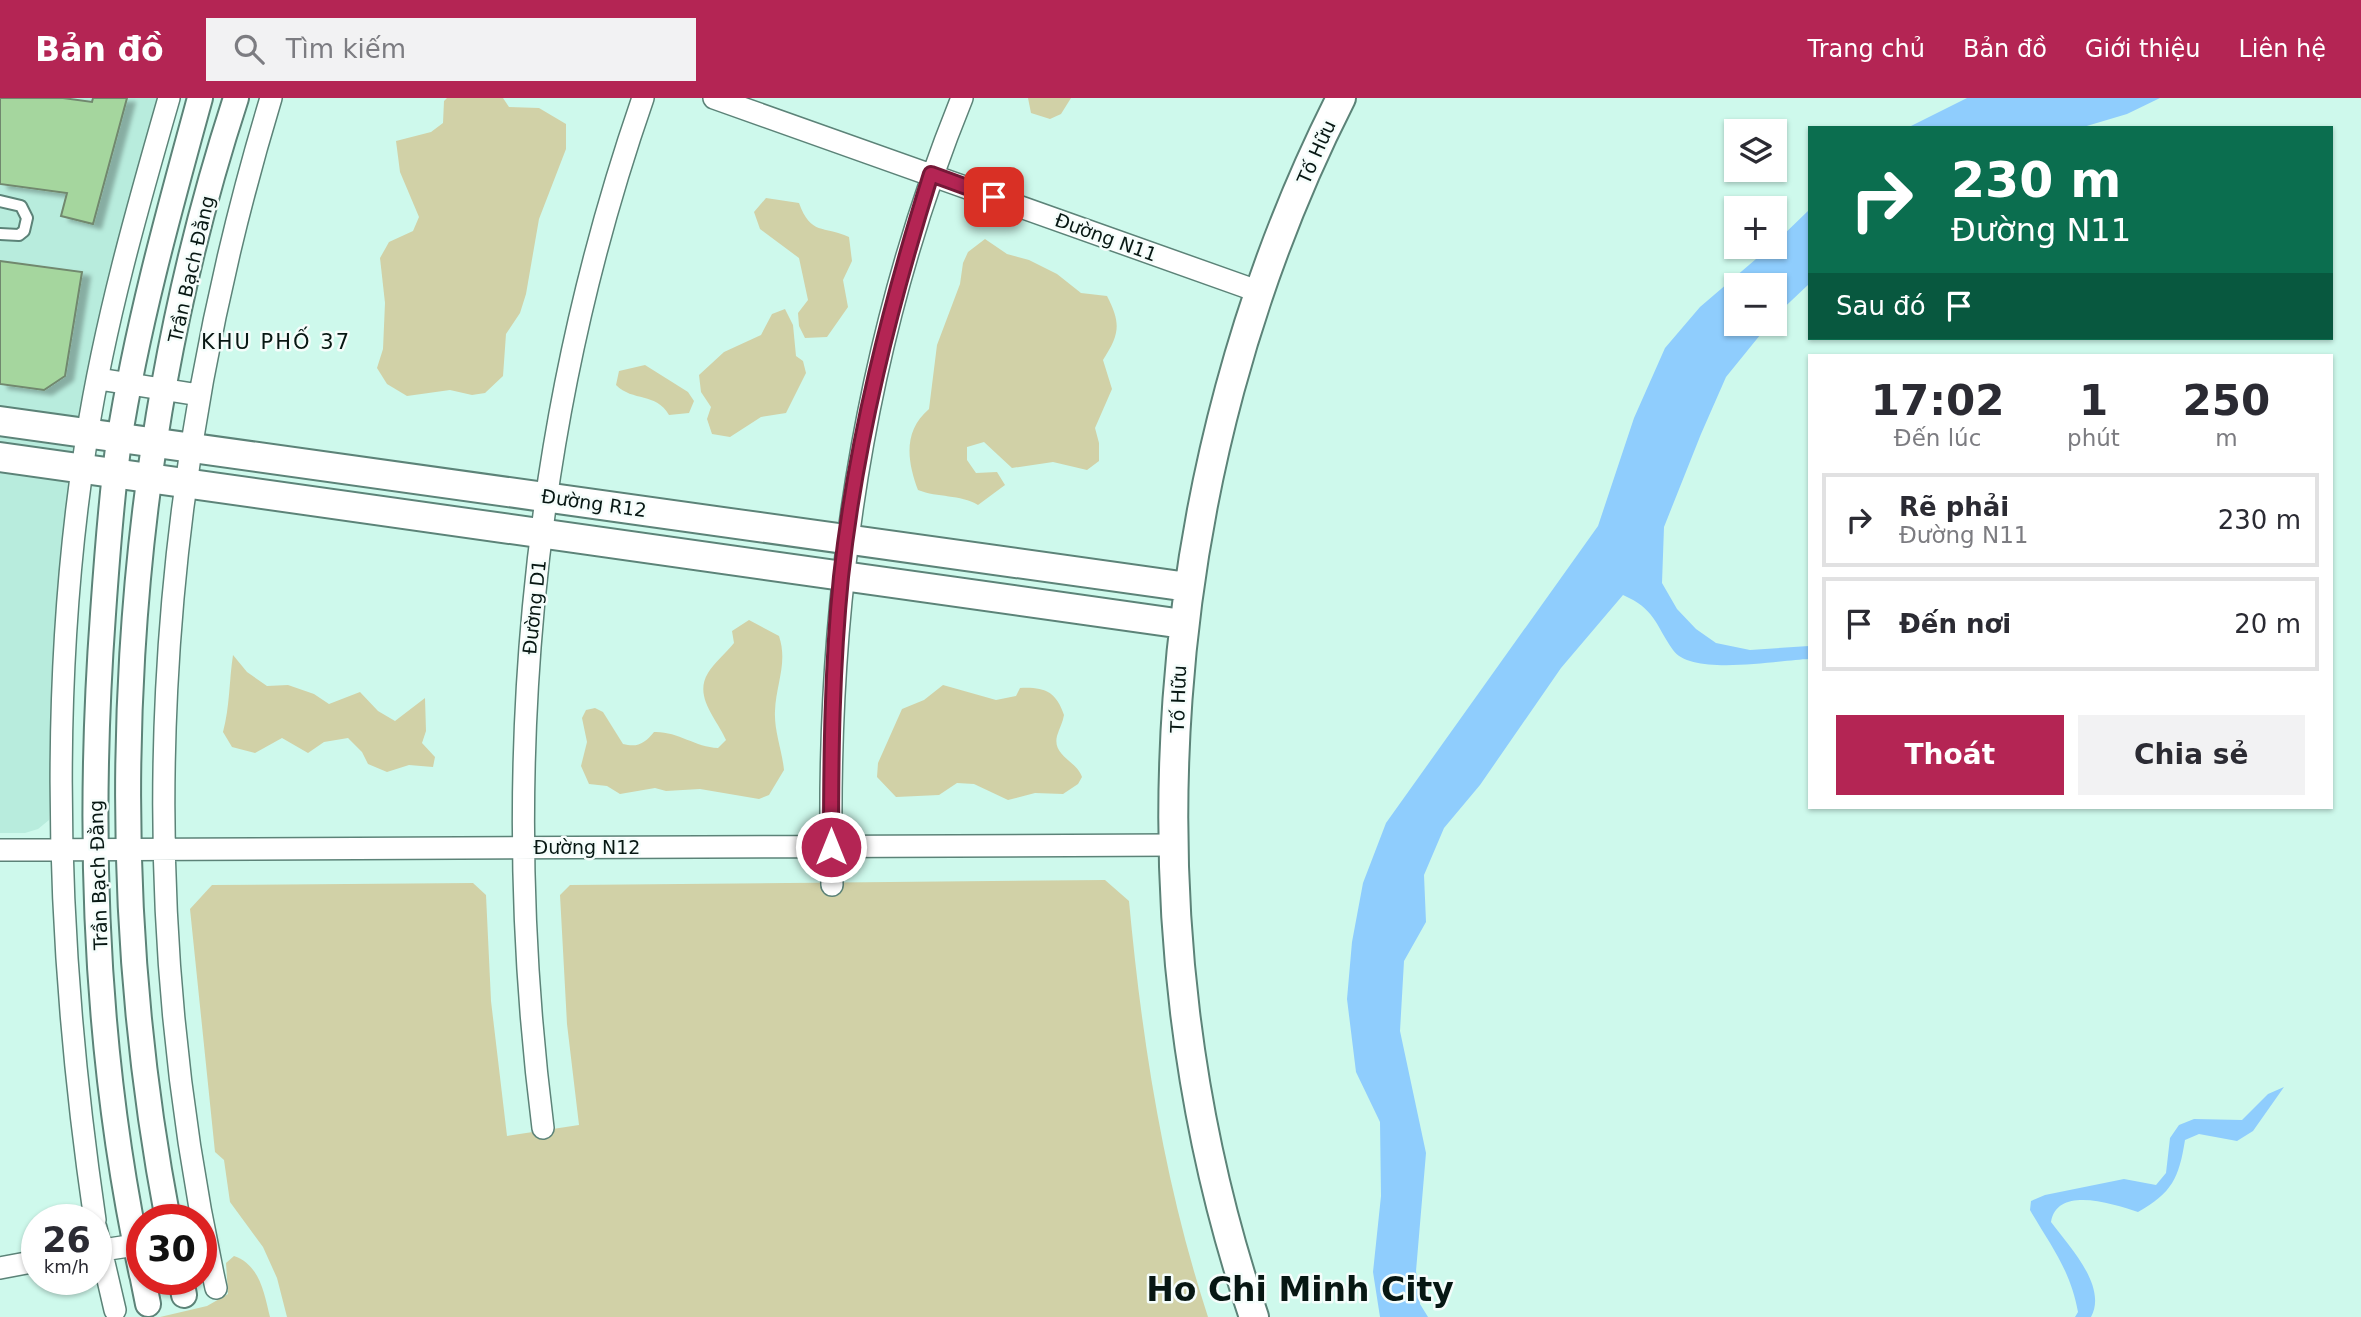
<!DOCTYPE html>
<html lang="vi">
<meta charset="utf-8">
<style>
:root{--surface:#fff;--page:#f2f2f3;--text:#2b2b33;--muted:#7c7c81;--line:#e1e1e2;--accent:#b42554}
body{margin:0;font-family:"DejaVu Sans",sans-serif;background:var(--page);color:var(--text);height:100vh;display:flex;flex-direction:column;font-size:26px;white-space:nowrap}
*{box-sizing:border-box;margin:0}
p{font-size:23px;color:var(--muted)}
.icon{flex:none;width:38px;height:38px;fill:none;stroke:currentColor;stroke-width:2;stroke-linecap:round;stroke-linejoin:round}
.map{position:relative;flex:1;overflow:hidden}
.details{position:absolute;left:1808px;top:256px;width:525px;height:455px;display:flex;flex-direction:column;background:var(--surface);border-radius:0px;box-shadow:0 2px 5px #0004}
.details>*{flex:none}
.banner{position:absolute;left:1808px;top:28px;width:525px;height:214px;border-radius:0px;box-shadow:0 2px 5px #0004;background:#0b6e4f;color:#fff;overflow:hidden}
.controls{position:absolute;left:1724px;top:21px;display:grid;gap:14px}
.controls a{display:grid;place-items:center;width:63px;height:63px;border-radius:0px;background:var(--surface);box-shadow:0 2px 5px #0004;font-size:35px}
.speed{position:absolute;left:21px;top:1106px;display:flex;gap:14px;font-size:35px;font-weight:700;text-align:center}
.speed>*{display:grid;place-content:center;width:91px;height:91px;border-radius:50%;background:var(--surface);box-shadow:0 2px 5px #0004;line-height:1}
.speed small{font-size:18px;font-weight:400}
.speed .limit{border:10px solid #d22;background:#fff;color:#111}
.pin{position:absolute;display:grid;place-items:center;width:60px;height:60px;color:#fff;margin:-30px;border-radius:14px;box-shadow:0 4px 10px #0006}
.me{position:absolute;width:77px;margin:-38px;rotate:0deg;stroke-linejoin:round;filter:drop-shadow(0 0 5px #0008)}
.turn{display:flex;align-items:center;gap:24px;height:147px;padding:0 28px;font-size:32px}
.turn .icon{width:91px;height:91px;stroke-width:2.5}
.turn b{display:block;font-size:49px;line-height:60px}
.then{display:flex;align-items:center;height:66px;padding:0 28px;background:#0003;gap:14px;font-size:26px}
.eta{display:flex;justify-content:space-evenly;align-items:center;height:119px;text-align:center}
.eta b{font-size:42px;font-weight:800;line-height:49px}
.action{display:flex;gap:14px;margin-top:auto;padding:14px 28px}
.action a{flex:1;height:80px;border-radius:0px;background:var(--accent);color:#fff;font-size:28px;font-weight:800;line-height:80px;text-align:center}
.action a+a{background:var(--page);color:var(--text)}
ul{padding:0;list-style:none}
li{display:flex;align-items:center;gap:21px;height:94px;margin:0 14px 10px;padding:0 14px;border:4px solid var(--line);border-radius:0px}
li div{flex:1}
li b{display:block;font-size:26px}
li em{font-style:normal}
header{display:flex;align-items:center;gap:42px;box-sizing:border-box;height:98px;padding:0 35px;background:var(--accent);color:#fff}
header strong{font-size:33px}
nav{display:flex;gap:38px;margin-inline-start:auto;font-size:24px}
.search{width:490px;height:63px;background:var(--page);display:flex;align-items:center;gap:18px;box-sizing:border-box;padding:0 24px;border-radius:0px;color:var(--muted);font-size:26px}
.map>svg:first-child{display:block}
.built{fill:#b8ecdd}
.green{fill:#d1d1a7}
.water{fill:#8fcdfd}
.building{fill:#a5d69e;stroke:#71886e;stroke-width:2;filter:url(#shadow)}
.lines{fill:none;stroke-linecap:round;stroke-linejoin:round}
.service-casing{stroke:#5c8378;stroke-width:14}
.minor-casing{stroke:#5c8378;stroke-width:24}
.tertiary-casing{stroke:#5c8378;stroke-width:28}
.secondary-casing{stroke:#5c8378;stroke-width:32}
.service{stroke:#fff;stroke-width:10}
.minor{stroke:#fff;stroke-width:21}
.tertiary{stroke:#fff;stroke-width:24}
.secondary{stroke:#fff;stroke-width:28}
.route-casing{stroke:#751837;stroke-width:18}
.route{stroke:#b42554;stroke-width:12}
.labels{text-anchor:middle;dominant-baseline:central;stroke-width:5;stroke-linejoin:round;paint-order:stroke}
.street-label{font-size:19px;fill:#071713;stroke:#f5fdfb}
.neighbourhood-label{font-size:21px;letter-spacing:2px;fill:#071713;stroke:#f5fdfb}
.town-label{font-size:33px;font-weight:bold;fill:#071713;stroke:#f5fdfb}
</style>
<header>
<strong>Bản đồ</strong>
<div class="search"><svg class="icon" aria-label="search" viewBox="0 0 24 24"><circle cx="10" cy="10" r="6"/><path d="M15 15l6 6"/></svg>Tìm kiếm</div>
<nav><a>Trang chủ</a><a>Bản đồ</a><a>Giới thiệu</a><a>Liên hệ</a></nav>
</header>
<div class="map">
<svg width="2361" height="1219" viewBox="0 0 2361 1219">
<defs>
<filter id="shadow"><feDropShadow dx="8" dy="4.5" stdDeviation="2" flood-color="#0004"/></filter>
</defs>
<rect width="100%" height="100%" fill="#cef9ec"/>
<path class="built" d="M 0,0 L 158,0 L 81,310 L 60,520 L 49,722 L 38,731 L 25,735 L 0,735 Z"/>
<path class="green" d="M 447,0 L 503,0 L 509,9 L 539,10 L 566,26 L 566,51 L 539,121 L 526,196 L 520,215 L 506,236 L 503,278 L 485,295 L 472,297 L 450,292 L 407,298 L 387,286 L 377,270 L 383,251 L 385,205 L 380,160 L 389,144 L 413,133 L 419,119 L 400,74 L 396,43 L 431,34 L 443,25 L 444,3 Z
M 1028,0 L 1071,0 L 1061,16 L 1050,21 L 1031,15 Z
M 766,100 L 799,105 C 811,138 823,127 849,139 L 852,163 L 843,182 L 848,209 L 827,239 L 805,240 L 799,228 L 798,215 L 808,202 L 799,160 L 760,131 L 754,114 Z
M 985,141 L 1007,156 L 1029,162 L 1057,176 L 1081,195 L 1107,198 C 1121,225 1120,236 1103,262 L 1112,291 L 1095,330 L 1099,345 L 1099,363 L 1087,372 L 1053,364 L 1012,370 L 984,344 L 967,349 L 967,362 L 976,375 L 997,374 L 1005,387 L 978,407 C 960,396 938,400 918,392 C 907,363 903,333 929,311 L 937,247 L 960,186 L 963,165 L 968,154 Z
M 785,211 L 793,227 L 796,258 L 803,263 L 806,275 L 786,315 L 761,319 L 730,339 L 712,336 L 707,321 L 711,309 L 701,294 L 699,277 L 724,254 L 761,237 L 772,216 Z
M 645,267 L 688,294 L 694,303 L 689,315 L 669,317 C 656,294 633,304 616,287 L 619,273 Z
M 749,522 L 779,538 C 788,565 776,586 775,613 C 774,633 782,652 784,672 L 769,697 L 759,701 L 700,691 L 666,693 L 655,690 L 620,696 L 607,688 L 589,686 L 581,668 L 587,644 L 582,620 L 586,612 L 595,610 L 603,614 L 623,646 C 638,650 645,645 654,634 C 677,633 695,649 718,650 L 726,642 C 718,622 693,599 708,575 C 714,565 726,555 734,545 L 732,533 Z
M 233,557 L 247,574 L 267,588 L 288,587 L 314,596 L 329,606 L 360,594 L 378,613 L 395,623 L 425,600 L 426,633 L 422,645 L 435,659 L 433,669 L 409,667 L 387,674 L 368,666 L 362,654 L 348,640 L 324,644 L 308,655 L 282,640 L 255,655 L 232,649 L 223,634 C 230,608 229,583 233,557 Z
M 943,587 L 996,602 L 1016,598 L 1020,590 C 1044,589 1056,593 1064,617 C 1063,624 1059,631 1057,638 C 1052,658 1077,663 1082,679 L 1078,686 L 1063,696 L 1035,695 L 1008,702 L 974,686 L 957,685 L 939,697 L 896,699 L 877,679 L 878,665 L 902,611 L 924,602 Z
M 1105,782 L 1129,803 C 1142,944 1164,1084 1208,1219 L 287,1219 L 277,1180 L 263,1149 L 230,1104 L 224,1062 L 215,1054 L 190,811 L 212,787 L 473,785 L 486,797 L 491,903 L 507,1038 L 579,1027 L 567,926 L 560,797 L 570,787 Z
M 234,1158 C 260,1167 264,1195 270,1219 L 160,1219 L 207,1208 L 228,1196 L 226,1165 Z"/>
<path class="water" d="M 1967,0 L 2160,0 L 2127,16 L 2080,30 L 1907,30 Z
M 1809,112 L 1809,186 L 1775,218 L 1774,187 L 1736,187 L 1736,226 L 1769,226 L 1726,279 L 1701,336 L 1664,429 L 1662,485 L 1677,511 L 1696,531 L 1716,545 L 1750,552 L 1809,548 L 1809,561 C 1779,562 1691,579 1673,552 C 1655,526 1655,511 1623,497 L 1561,570 L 1480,687 L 1444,730 L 1424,777 L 1426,824 L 1404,863 L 1400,933 L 1426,1055 L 1416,1173 L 1420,1206 L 1428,1219 L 1380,1219 L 1373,1174 L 1381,1098 L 1380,1024 L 1356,974 L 1347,901 L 1352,844 L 1363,785 L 1386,725 L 1598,428 L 1634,320 L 1665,250 L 1700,209 L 1770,149 L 1774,149 L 1775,145 Z
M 2284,989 L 2253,1033 L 2237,1043 L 2199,1036 L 2185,1042 C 2179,1080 2172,1095 2138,1114 C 2114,1106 2057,1087 2051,1124 C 2068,1147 2108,1188 2091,1219 L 2075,1219 L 2078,1214 C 2070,1171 2051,1148 2030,1112 L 2031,1103 L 2045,1097 L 2124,1081 L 2156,1087 L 2166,1075 L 2170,1040 L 2179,1027 L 2194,1021 L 2242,1022 L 2268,996 Z"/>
<path class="building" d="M 0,0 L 63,0 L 92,4 L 93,0 L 127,0 L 93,126 L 61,118 L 67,95 L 0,86 Z
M 0,163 L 82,174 L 65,278 L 44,292 L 0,286 Z"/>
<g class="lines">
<defs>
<path id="service" d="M 0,103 L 21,108 L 27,120 L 24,133 L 19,137 L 0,136"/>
<path id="minor" d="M 714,0 L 1260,194
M 99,281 L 199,297
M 0,752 L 1174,747
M 832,787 C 824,517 860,251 962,0
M 543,1030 C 499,684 528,331 643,0
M 95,1122 C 57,863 46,598 87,338 C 105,224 137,111 169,0
M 96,1130 L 115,1212
M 96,1153 L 142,1146
M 0,1170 L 37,1163
M 216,1190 C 129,792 153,390 271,0"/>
<path id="tertiary" d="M 168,1122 C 98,756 120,355 236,0
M 142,1177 C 95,961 87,735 103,516 C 107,459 111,401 119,343 C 137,228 169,113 200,0
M 143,1181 L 148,1206
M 181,1181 L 184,1197"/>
<path id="secondary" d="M 0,323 L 1188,489
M 0,359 L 1183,526
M 1254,1219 C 1121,829 1154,368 1341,0"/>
</defs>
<use href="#service" class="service-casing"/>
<use href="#minor" class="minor-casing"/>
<use href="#tertiary" class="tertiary-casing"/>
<use href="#secondary" class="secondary-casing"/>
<use href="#service" class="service"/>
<use href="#minor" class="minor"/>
<use href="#tertiary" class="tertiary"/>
<use href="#secondary" class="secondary"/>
</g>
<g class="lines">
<defs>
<path id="route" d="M 831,749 C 831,659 832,569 841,479 C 856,342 890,208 931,76 L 994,99"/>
</defs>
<use href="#route" class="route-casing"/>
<use href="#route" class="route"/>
</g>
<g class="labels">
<g class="street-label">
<text transform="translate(1316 54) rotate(-66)">Tố Hữu</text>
<text transform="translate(1106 139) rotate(20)">Đường N11</text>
<text transform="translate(191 171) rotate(-77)">Trần Bạch Đằng</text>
<text transform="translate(594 405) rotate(8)">Đường R12</text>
<text transform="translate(534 509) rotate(-84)">Đường D1</text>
<text transform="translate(1178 601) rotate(-88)">Tố Hữu</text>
<text x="587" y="749">Đường N12</text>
<text transform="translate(98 777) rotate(-92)">Trần Bạch Đằng</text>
</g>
<g class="neighbourhood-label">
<text x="276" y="244">KHU PHỐ 37</text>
</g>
<g class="town-label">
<text x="1300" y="1191">Ho Chi Minh City</text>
</g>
</g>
</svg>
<div class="controls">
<a><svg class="icon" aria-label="layers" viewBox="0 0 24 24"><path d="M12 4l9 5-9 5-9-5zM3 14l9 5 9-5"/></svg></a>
<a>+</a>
<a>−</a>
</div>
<div class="speed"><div>26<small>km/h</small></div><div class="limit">30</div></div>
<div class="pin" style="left:994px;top:99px;background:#d93025"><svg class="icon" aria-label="arrive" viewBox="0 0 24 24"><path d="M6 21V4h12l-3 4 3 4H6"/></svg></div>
<svg class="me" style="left:831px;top:749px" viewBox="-20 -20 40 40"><circle r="17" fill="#b42554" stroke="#fff" stroke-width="3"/><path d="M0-11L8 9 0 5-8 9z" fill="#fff"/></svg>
<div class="banner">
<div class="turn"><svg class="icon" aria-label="right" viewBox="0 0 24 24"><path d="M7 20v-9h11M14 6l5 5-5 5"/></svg><div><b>230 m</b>Đường N11</div></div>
<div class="then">Sau đó<svg class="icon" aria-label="arrive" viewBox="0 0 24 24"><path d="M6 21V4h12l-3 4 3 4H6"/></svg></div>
</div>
<section class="details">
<div class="eta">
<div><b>17:02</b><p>Đến lúc</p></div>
<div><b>1</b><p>phút</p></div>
<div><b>250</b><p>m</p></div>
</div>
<ul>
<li><svg class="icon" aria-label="right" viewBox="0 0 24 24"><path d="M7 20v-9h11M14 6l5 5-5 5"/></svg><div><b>Rẽ phải</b><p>Đường N11</p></div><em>230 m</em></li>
<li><svg class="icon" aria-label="arrive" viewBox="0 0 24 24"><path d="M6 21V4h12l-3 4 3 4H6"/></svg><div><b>Đến nơi</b></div><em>20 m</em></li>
</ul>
<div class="action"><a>Thoát</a><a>Chia sẻ</a></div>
</section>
</div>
